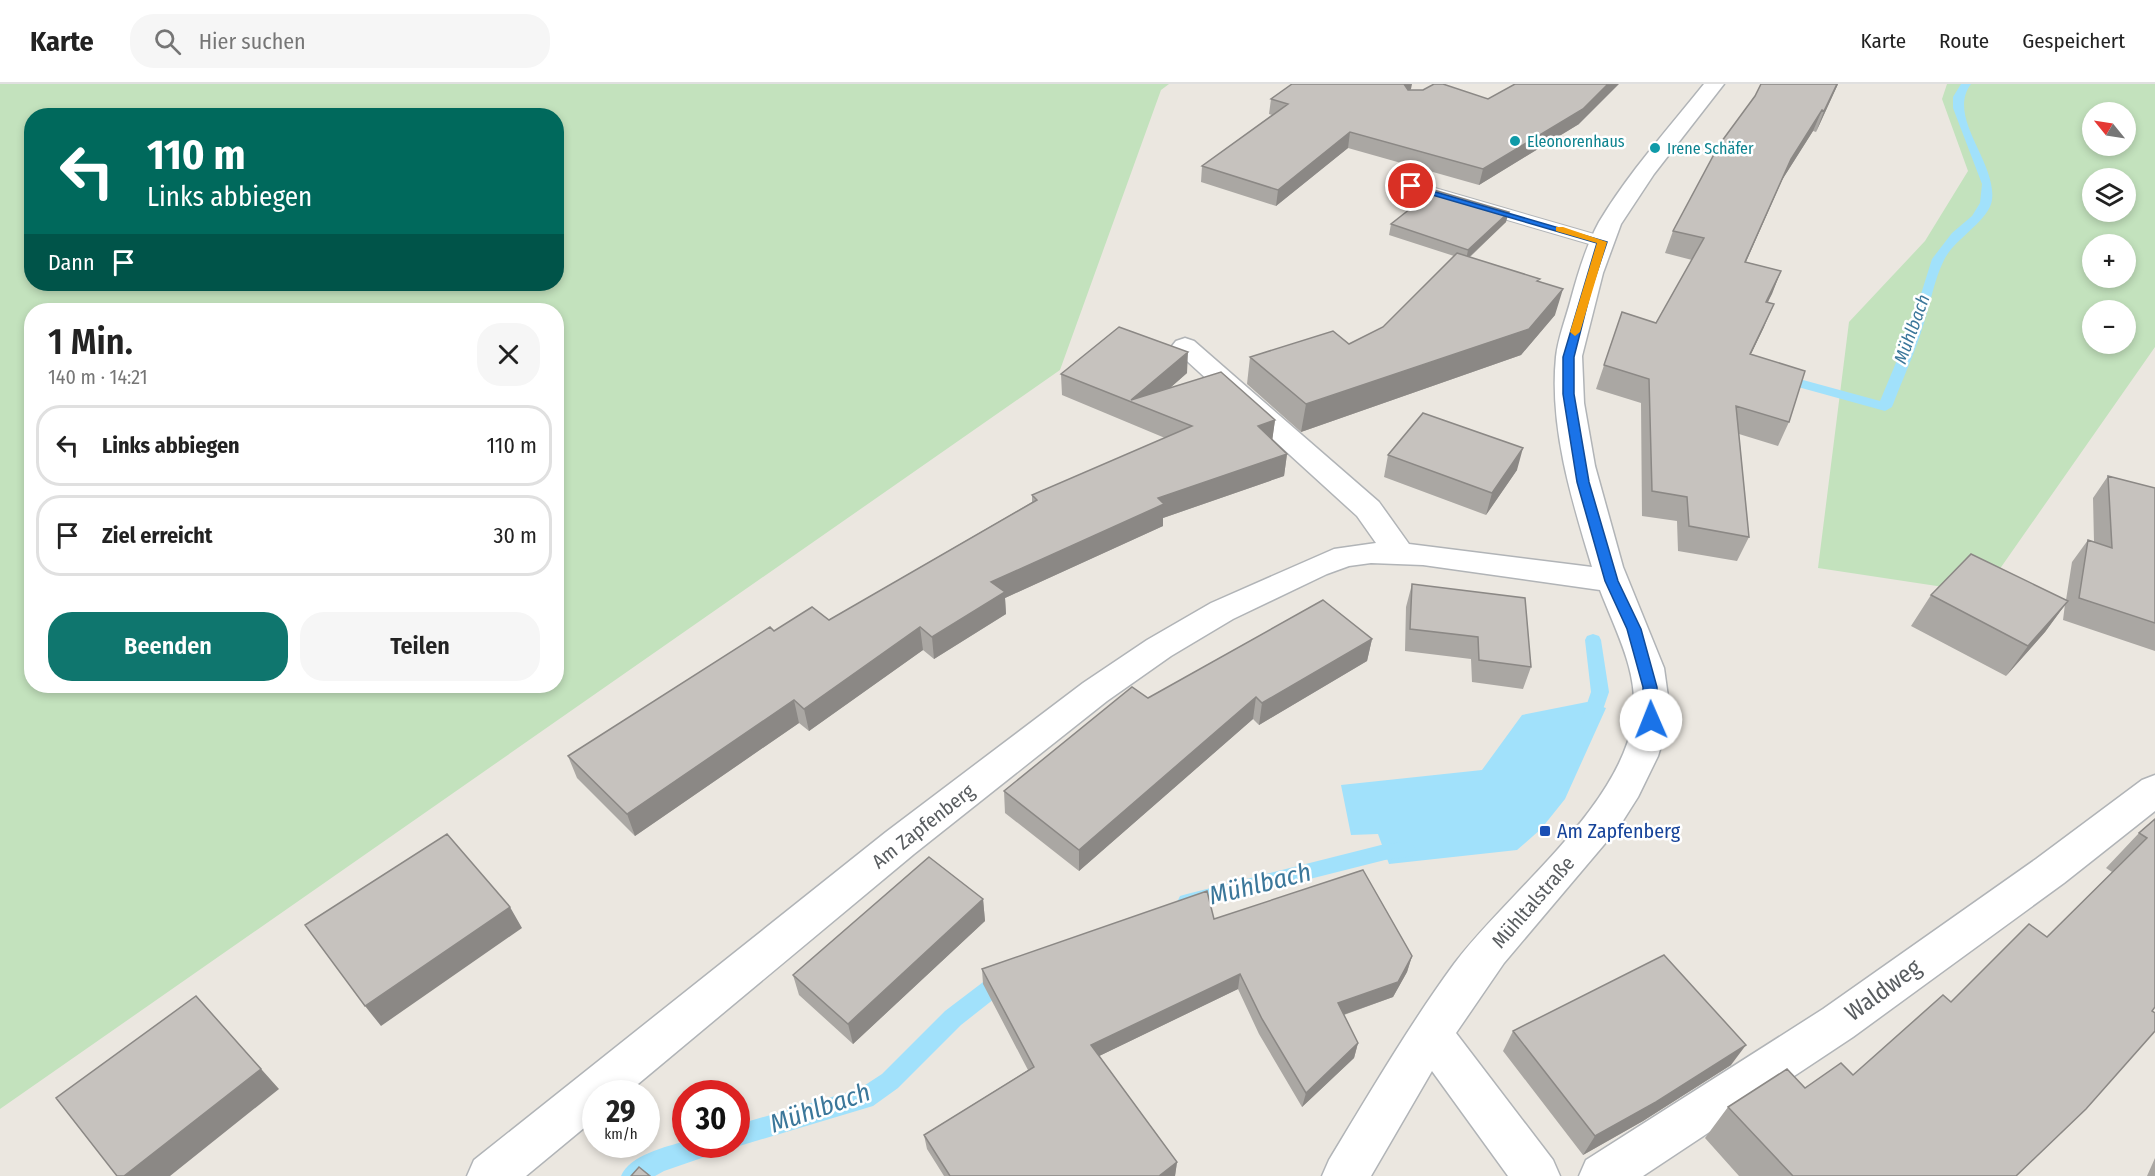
<!DOCTYPE html>
<html lang="de">
<meta charset="utf-8">
<style>
:root{--surface:#fff;--page:#f6f6f6;--text:#222;--muted:#767676;--line:#e0e0e0;--accent:#0f766e}
body{margin:0;font-family:"Fira Sans Condensed",sans-serif;background:var(--page);color:var(--text);height:100vh;display:flex;flex-direction:column;font-size:22px;white-space:nowrap}
*{box-sizing:border-box;margin:0}
p{font-size:20px;color:var(--muted)}
.icon{flex:none;width:33px;height:33px;fill:none;stroke:currentColor;stroke-width:2;stroke-linecap:round;stroke-linejoin:round}
.map{position:relative;flex:1;overflow:hidden}
.drawer{position:absolute;left:24px;top:219px;width:540px;height:390px;display:flex;flex-direction:column;background:var(--surface);border-radius:24px;box-shadow:0 3px 9px #0003}
.drawer>*{flex:none}
.guide{position:absolute;left:24px;top:24px;width:540px;height:183px;border-radius:24px;box-shadow:0 3px 9px #0003;background:#00695c;color:#fff;overflow:hidden}
.needle{width:39px;rotate:300deg}
.tools{position:absolute;left:2082px;top:18px;display:grid;gap:12px}
.tools a{display:grid;place-items:center;width:54px;height:54px;border-radius:50%;background:var(--surface);box-shadow:0 3px 9px #0003;font-size:30px}
.speed{position:absolute;left:582px;top:996px;display:flex;gap:12px;font-size:30px;font-weight:700;text-align:center}
.speed>*{display:grid;place-content:center;width:78px;height:78px;border-radius:50%;background:var(--surface);box-shadow:0 3px 9px #0003;line-height:1}
.speed small{font-size:15px;font-weight:400}
.speed .limit{border:9px solid #d22;background:#fff;color:#111}
.pin{position:absolute;display:grid;place-items:center;width:51px;height:51px;color:#fff;margin:-26px;border:3px solid #fff;border-radius:50%;box-shadow:0 2px 6px #0007}
.me{position:absolute;width:66px;margin:-33px;rotate:359deg;stroke-linejoin:round;filter:drop-shadow(0 0 4px #0008)}
.turn{display:flex;align-items:center;gap:21px;height:126px;padding:0 24px;font-size:27px}
.turn .icon{width:78px;height:78px;stroke-width:2.5}
.turn b{display:block;font-size:42px;line-height:51px}
.then{display:flex;align-items:center;height:57px;padding:0 24px;background:#0003;gap:12px;font-size:22px}
.round{display:grid;place-items:center;flex:none;width:63px;height:63px;border-radius:24px;background:var(--page)}
.overview{display:flex;align-items:center;justify-content:space-between;height:102px;padding:0 24px}
h1{font-size:36px;font-weight:600;line-height:45px}
.button{display:flex;gap:12px;margin-top:auto;padding:12px 24px}
.button a{flex:1;height:69px;border-radius:24px;background:var(--accent);color:#fff;font-size:24px;font-weight:600;line-height:69px;text-align:center}
.button a+a{background:var(--page);color:var(--text)}
ul{padding:0;list-style:none}
li{display:flex;align-items:center;gap:18px;height:81px;margin:0 12px 9px;padding:0 12px;border:3px solid var(--line);border-radius:24px}
li div{flex:1}
li b{display:block;font-size:22px}
li em{font-style:normal}
header{display:flex;align-items:center;gap:36px;box-sizing:border-box;height:84px;padding:0 30px;background:var(--surface);border-bottom:2px solid var(--line)}
header strong{font-size:28px}
nav{display:flex;gap:33px;margin-inline-start:auto;font-size:21px}
.search{width:420px;height:54px;background:var(--page);display:flex;align-items:center;gap:15px;box-sizing:border-box;padding:0 21px;border-radius:24px;color:var(--muted);font-size:22px}
.map>svg:first-child{display:block}
.green{fill:#c3e2bd;fill-rule:evenodd}
.water{fill:#a1e1fb}
.lines{fill:none;stroke-linecap:round;stroke-linejoin:round}
.stream{fill:#a1e1fb;fill-rule:evenodd}
.service-casing{stroke:#b1b4b7;stroke-width:2}
.minor-casing{stroke:#b1b4b7;stroke-width:3}
.service{fill:#fff;fill-rule:evenodd}
.minor{fill:#fff;fill-rule:evenodd}
.wall{fill:#aaa7a3}
.shaded-wall{fill:#8b8885}
.building{fill:#c6c2be;stroke:#8b8885;stroke-width:1.5}
.route{fill:#1a73e8;stroke:#114b97;stroke-width:1.5}
.slow{fill:#f59e0b}
.culture-dot{fill:#0f9aa8;stroke:#fff;stroke-width:2}
.transit-dot{fill:#1a4fb4;stroke:#fff;stroke-width:2}
.labels{text-anchor:middle;dominant-baseline:central;stroke-width:5;stroke-linejoin:round;paint-order:stroke}
.far-culture-label{font-size:16px;fill:#0d838f;stroke:#fff;text-anchor:start}
.far-water-label{font-size:18px;font-style:italic;fill:#3b779a;stroke:#fff}
.street-label{font-size:20px;fill:#595d60;stroke:#fff}
.transit-label{font-size:20px;fill:#164399;stroke:#fff;text-anchor:start}
.near-street-label{font-size:24px;fill:#595d60;stroke:#fff}
.near-water-label{font-size:26px;font-style:italic;fill:#3b779a;stroke:#fff}
</style>
<header>
<strong>Karte</strong>
<div class="search"><svg class="icon" aria-label="search" viewBox="0 0 24 24"><circle cx="10" cy="10" r="6"/><path d="M15 15l6 6"/></svg>Hier suchen</div>
<nav><a>Karte</a><a>Route</a><a>Gespeichert</a></nav>
</header>
<div class="map">
<svg width="2155" height="1092" viewBox="0 0 2155 1092">
<rect width="100%" height="100%" fill="#ebe7e0"/>
<path class="green" d="M 0,0 L 1169,0 L 1161,6 L 1060,286 L 0,1025 ZM 32,32 L 556,32 L 556,200 L 32,200 ZM 32,226 L 556,226 L 556,602 L 32,602 Z
M 1947,0 L 2155,0 L 2155,263 L 1983,509 L 1818,484 L 1849,238 L 1925,157 L 1968,87 L 1942,15 ZM 2092,28 L 2126,28 L 2126,62 L 2092,62 ZM 2092,94 L 2126,94 L 2126,128 L 2092,128 ZM 2092,160 L 2126,160 L 2126,194 L 2092,194 ZM 2092,226 L 2126,226 L 2126,260 L 2092,260 Z"/>
<path class="water" d="M 1587,618 L 1606,624 L 1565,715 L 1541,745 L 1517,766 L 1389,780 L 1378,750 L 1351,751 L 1341,701 L 1482,686 L 1522,631 Z"/>
<g class="lines">
<path class="stream" d="M 1961,0 L 1971,0 C 1946,33 1997,78 1992,116 C 1989,137 1954,155 1944,176 C 1934,196 1930,221 1923,242 C 1915,269 1902,296 1892,323 L 1885,327 L 1776,297 L 1774,294 L 1776,291 L 1781,290 L 1880,317 L 1910,245 L 1932,175 L 1952,149 L 1972,132 L 1980,119 L 1982,100 L 1953,24 L 1953,13 Z
M 1593,550 L 1599,552 L 1601,556 L 1609,608 L 1598,640 L 1595,645 L 1589,647 L 1583,645 L 1580,640 L 1591,608 L 1585,556 L 1587,552 Z
M 1406,758 L 1413,760 L 1416,766 L 1413,772 L 1385,776 L 1187,826 L 1180,824 L 1177,818 L 1180,812 L 1187,810 L 1385,760 Z
M 1006,884 L 1013,886 L 1016,893 L 1013,900 L 961,941 L 898,1004 L 873,1022 L 736,1063 L 729,1060 L 736,1060 L 736,1041 L 859,1005 L 882,990 L 945,927 L 999,886 Z
M 686,1057 L 686,1060 L 722,1060 L 719,1068 L 664,1087 L 655,1092 L 621,1092 C 630,1071 665,1063 686,1057 Z"/>
<defs>
<path id="service" d="M 1411,97 L 1608,154 L 1611,158 L 1608,162 L 1596,162 L 1405,106 L 1403,102 L 1405,98 Z"/>
<path id="minor" d="M 1704,0 L 1724,0 L 1654,90 L 1621,140 L 1603,189 L 1582,272 L 1584,319 L 1595,382 L 1623,483 L 1664,584 L 1669,620 L 1668,639 L 1658,672 L 1638,713 L 1619,743 L 1504,879 L 1456,949 L 1553,1076 L 1560,1092 L 1508,1092 L 1432,987 L 1371,1092 L 1322,1092 L 1329,1076 C 1369,1010 1408,943 1454,880 C 1507,809 1618,726 1633,637 C 1640,590 1616,548 1600,506 L 1423,481 L 1371,479 L 1349,482 L 1327,490 L 1233,535 L 1171,572 L 1107,617 L 914,770 L 626,1010 L 596,1010 L 596,1034 L 526,1092 L 467,1092 L 474,1076 L 886,748 L 1083,599 L 1147,556 L 1211,519 L 1334,465 L 1376,459 L 1357,432 L 1176,267 L 1172,262 L 1176,257 L 1185,254 L 1194,257 L 1379,418 L 1409,460 L 1592,483 C 1572,417 1549,343 1556,273 C 1558,254 1566,234 1571,215 C 1578,189 1586,162 1599,138 C 1629,88 1668,45 1704,0 Z
M 2155,691 L 2155,727 L 2064,799 L 1853,953 L 1643,1092 L 1579,1092 L 1586,1076 L 1823,925 L 2036,775 L 2142,696 Z"/>
</defs>
<use href="#service" class="service-casing"/>
<use href="#minor" class="minor-casing"/>
<use href="#service" class="service"/>
<use href="#minor" class="minor"/>
</g>
<path class="wall" d="M 1838,0 L 1816,48 L 1813,47 L 1782,96 L 1746,178 L 1781,187 L 1768,218 L 1764,243 L 1751,270 L 1789,338 L 1778,362 L 1739,350 L 1749,453 L 1737,477 L 1678,467 L 1677,437 L 1642,432 L 1641,319 L 1596,305 L 1622,228 L 1656,239 L 1692,176 L 1665,169 L 1673,147 L 1755,12 Z
M 1411,5 L 1410,6 L 1488,15 L 1579,40 L 1479,101 L 1348,64 L 1276,122 L 1201,98 L 1202,82 L 1272,31 L 1269,30 L 1271,15 Z
M 1506,138 L 1470,173 L 1539,198 L 1555,231 L 1521,271 L 1301,348 L 1247,300 L 1250,273 L 1349,260 L 1383,243 L 1454,172 L 1389,151 L 1391,140 Z
M 1187,289 L 1170,304 L 1275,336 L 1272,356 L 1287,370 L 1284,392 L 1163,434 L 1163,442 L 1005,514 L 1006,530 L 934,575 L 923,566 L 809,647 L 799,639 L 635,752 L 577,694 L 568,672 L 774,547 L 829,536 L 1032,418 L 1032,411 L 1165,354 L 1062,311 L 1061,290 Z
M 1388,371 L 1517,386 L 1486,431 L 1384,393 Z
M 2108,392 L 2155,404 L 2155,567 L 2063,536 L 2065,520 L 2045,548 L 2006,592 L 1911,542 L 1931,511 L 2066,516 L 2072,478 L 2088,456 L 2094,458 L 2093,414 Z
M 1412,500 L 1531,583 L 1523,605 L 1472,598 L 1471,575 L 1405,567 L 1406,523 Z
M 1372,555 L 1367,577 L 1259,641 L 1253,635 L 1079,787 L 1005,729 L 1004,707 L 1148,614 Z
M 2155,735 L 2016,1092 L 1739,1092 L 1705,1054 L 1728,1023 L 1805,1004 L 1853,991 L 1951,918 L 2047,853 L 2112,788 L 2106,784 L 2139,749 Z
M 983,815 L 985,837 L 853,960 L 799,911 L 793,891 Z
M 1214,835 L 1412,872 L 1407,888 L 1393,913 L 1344,931 L 1358,959 L 1354,974 L 1302,1023 L 1259,950 L 1238,905 L 1099,972 L 1177,1078 L 1175,1092 L 944,1092 L 927,1065 L 924,1051 L 1028,986 L 983,900 L 982,885 Z
M 1513,947 L 1731,981 L 1643,1037 L 1583,1071 L 1503,967 Z
M 2155,1074 L 2155,1092 L 2147,1092 Z"/>
<path class="shaded-wall" d="M 1403,0 L 1412,0 L 1411,5 L 1400,14 Z
M 1608,0 L 1619,0 L 1579,40 L 1479,101 L 1483,85 Z
M 1837,0 L 1838,0 L 1816,48 L 1824,27 Z
M 1822,26 L 1813,47 L 1782,96 L 1736,200 L 1745,178 L 1791,75 Z
M 1350,48 L 1348,64 L 1276,122 L 1278,106 Z
M 1509,128 L 1506,138 L 1466,176 L 1468,166 Z
M 1781,187 L 1772,210 L 1756,241 L 1766,218 Z
M 1563,205 L 1555,231 L 1521,271 L 1301,348 L 1306,320 Z
M 1774,220 L 1764,243 L 1740,293 L 1750,270 Z
M 1188,268 L 1187,289 L 1147,324 L 1131,316 Z
M 1275,336 L 1272,358 L 1258,342 Z
M 1523,364 L 1517,386 L 1486,431 L 1492,409 Z
M 1287,370 L 1284,392 L 1163,434 L 1163,442 L 1005,514 L 1006,530 L 934,575 L 932,553 L 991,498 L 1158,414 Z
M 2068,517 L 2045,548 L 2006,592 L 2028,562 Z
M 920,543 L 923,566 L 809,647 L 804,625 Z
M 1372,555 L 1367,577 L 1259,641 L 1262,619 Z
M 1256,613 L 1253,635 L 1079,787 L 1079,766 Z
M 794,616 L 799,639 L 635,752 L 627,730 Z
M 983,815 L 985,837 L 853,960 L 848,940 Z
M 510,823 L 522,844 L 381,942 L 365,922 Z
M 1412,872 L 1407,888 L 1393,913 L 1334,934 L 1338,919 Z
M 1240,890 L 1238,905 L 1091,976 L 1091,961 Z
M 196,912 L 279,1005 L 170,1092 L 124,1092 Z
M 1358,959 L 1354,974 L 1302,1023 L 1306,1009 Z
M 1746,961 L 1731,981 L 1643,1037 L 1583,1071 L 1595,1052 Z
M 1177,1078 L 1175,1092 L 1159,1092 Z"/>
<path class="building" d="M 1292,0 L 1404,0 L 1408,6 L 1423,6 L 1434,0 L 1443,0 L 1488,15 L 1515,0 L 1608,0 L 1583,25 L 1483,85 L 1350,48 L 1278,106 L 1202,82 L 1288,20 L 1271,15 Z
M 1761,0 L 1837,0 L 1824,27 L 1822,26 L 1791,75 L 1745,178 L 1781,187 L 1766,218 L 1774,220 L 1750,270 L 1805,287 L 1789,338 L 1736,322 L 1749,453 L 1689,442 L 1687,413 L 1652,407 L 1649,295 L 1604,281 L 1622,228 L 1656,239 L 1704,154 L 1673,147 L 1719,61 L 1755,12 Z
M 1434,106 L 1509,128 L 1468,166 L 1391,140 Z
M 1457,169 L 1540,195 L 1537,197 L 1563,205 L 1529,245 L 1306,320 L 1250,273 L 1333,247 L 1349,260 L 1383,243 Z
M 1119,243 L 1188,268 L 1131,316 L 1221,288 L 1275,336 L 1258,342 L 1287,370 L 1158,414 L 1164,420 L 991,498 L 1005,508 L 932,553 L 920,543 L 804,625 L 794,616 L 627,730 L 568,672 L 770,543 L 774,547 L 812,523 L 829,536 L 1037,416 L 1032,411 L 1192,342 L 1061,290 Z
M 1423,329 L 1523,364 L 1492,409 L 1388,371 Z
M 2108,392 L 2155,404 L 2155,539 L 2079,514 L 2088,456 L 2112,464 Z
M 1971,470 L 2068,517 L 2028,562 L 1931,511 Z
M 1412,500 L 1525,514 L 1531,583 L 1479,576 L 1478,553 L 1410,545 Z
M 1323,516 L 1372,555 L 1262,619 L 1256,613 L 1079,766 L 1004,707 L 1132,603 L 1148,614 Z
M 2155,735 L 2155,923 L 2152,927 L 2155,929 L 2155,947 L 2086,1025 L 2016,1092 L 1793,1092 L 1728,1023 L 1787,985 L 1805,1004 L 1841,979 L 1853,991 L 1943,911 L 1951,918 L 2029,840 L 2047,853 L 2147,754 L 2139,749 Z
M 447,750 L 510,823 L 365,922 L 305,841 Z
M 929,773 L 983,815 L 848,940 L 793,891 Z
M 1363,786 L 1412,872 L 1398,898 L 1338,919 L 1358,959 L 1306,1009 L 1262,935 L 1240,890 L 1091,961 L 1177,1078 L 1159,1092 L 950,1092 L 924,1051 L 1034,983 L 982,885 L 1207,807 L 1214,835 Z
M 1664,871 L 1746,961 L 1656,1018 L 1595,1052 L 1513,947 Z
M 196,912 L 261,985 L 124,1092 L 117,1092 L 56,1014 Z
M 639,1083 L 650,1092 L 631,1092 Z"/>
<path class="route" d="M 1408,100 L 1607,158 L 1591,206 L 1574,273 L 1574,310 L 1589,398 L 1618,497 L 1641,545 L 1657,603 L 1658,636 L 1656,640 L 1645,640 L 1643,636 L 1643,603 L 1627,545 L 1605,497 L 1577,398 L 1563,310 L 1563,273 L 1597,159 L 1408,104 Z"/>
<path class="slow" d="M 1556,143 L 1563,143 L 1607,158 L 1580,248 L 1575,252 L 1570,248 L 1597,159 L 1556,147 Z"/>
<g class="culture-dot">
<circle cx="1515" cy="57" r="6"/>
<circle cx="1655" cy="64" r="6"/>
</g>
<rect class="transit-dot" x="1539" y="741" width="12" height="12" rx="3"/>
<g class="labels">
<g class="far-culture-label">
<text x="1527" y="57">Eleonorenhaus</text>
<text x="1667" y="64">Irene Schäfer</text>
</g>
<g class="far-water-label">
<text transform="translate(1912 245) rotate(-70)">Mühlbach</text>
</g>
<g class="street-label">
<text transform="translate(923 742) rotate(-38)">Am Zapfenberg</text>
<text transform="translate(1533 818) rotate(-49)">Mühltalstraße</text>
</g>
<g class="transit-label">
<text x="1557" y="747">Am Zapfenberg</text>
</g>
<g class="near-street-label">
<text transform="translate(1883 906) rotate(-36)">Waldweg</text>
</g>
<g class="near-water-label">
<text transform="translate(1260 800) rotate(-14)">Mühlbach</text>
<text transform="translate(820 1024) rotate(-19)">Mühlbach</text>
</g>
</g>
</svg>
<div class="tools">
<a><svg class="needle" viewBox="-14 -14 28 28"><path d="M0-13l5 13h-10z" fill="#e53935"/><path d="M0 13l5-13h-10z" fill="#767676"/></svg></a>
<a><svg class="icon" aria-label="layers" viewBox="0 0 24 24"><path d="M12 4l9 5-9 5-9-5zM3 14l9 5 9-5"/></svg></a>
<a>+</a>
<a>−</a>
</div>
<div class="speed"><div>29<small>km/h</small></div><div class="limit">30</div></div>
<div class="pin" style="left:1411px;top:102px;background:#d93025"><svg class="icon" aria-label="arrive" viewBox="0 0 24 24"><path d="M6 21V4h12l-3 4 3 4H6"/></svg></div>
<svg class="me" style="left:1651px;top:636px" viewBox="-20 -20 40 40"><circle r="19" fill="#fff"/><path d="M0-13L10 11 0 6-10 11z" fill="#1a73e8"/></svg>
<div class="guide">
<div class="turn"><svg class="icon" aria-label="left" viewBox="0 0 24 24"><path d="M17 20v-9H6M10 6l-5 5 5 5"/></svg><div><b>110 m</b>Links abbiegen</div></div>
<div class="then">Dann<svg class="icon" aria-label="arrive" viewBox="0 0 24 24"><path d="M6 21V4h12l-3 4 3 4H6"/></svg></div>
</div>
<section class="drawer">
<div class="overview"><div><h1>1 Min.</h1><p>140 m · 14:21</p></div><a class="round"><svg class="icon" aria-label="close" viewBox="0 0 24 24"><path d="M6 6l12 12M18 6L6 18"/></svg></a></div>
<ul>
<li><svg class="icon" aria-label="left" viewBox="0 0 24 24"><path d="M17 20v-9H6M10 6l-5 5 5 5"/></svg><div><b>Links abbiegen</b></div><em>110 m</em></li>
<li><svg class="icon" aria-label="arrive" viewBox="0 0 24 24"><path d="M6 21V4h12l-3 4 3 4H6"/></svg><div><b>Ziel erreicht</b></div><em>30 m</em></li>
</ul>
<div class="button"><a>Beenden</a><a>Teilen</a></div>
</section>
</div>
